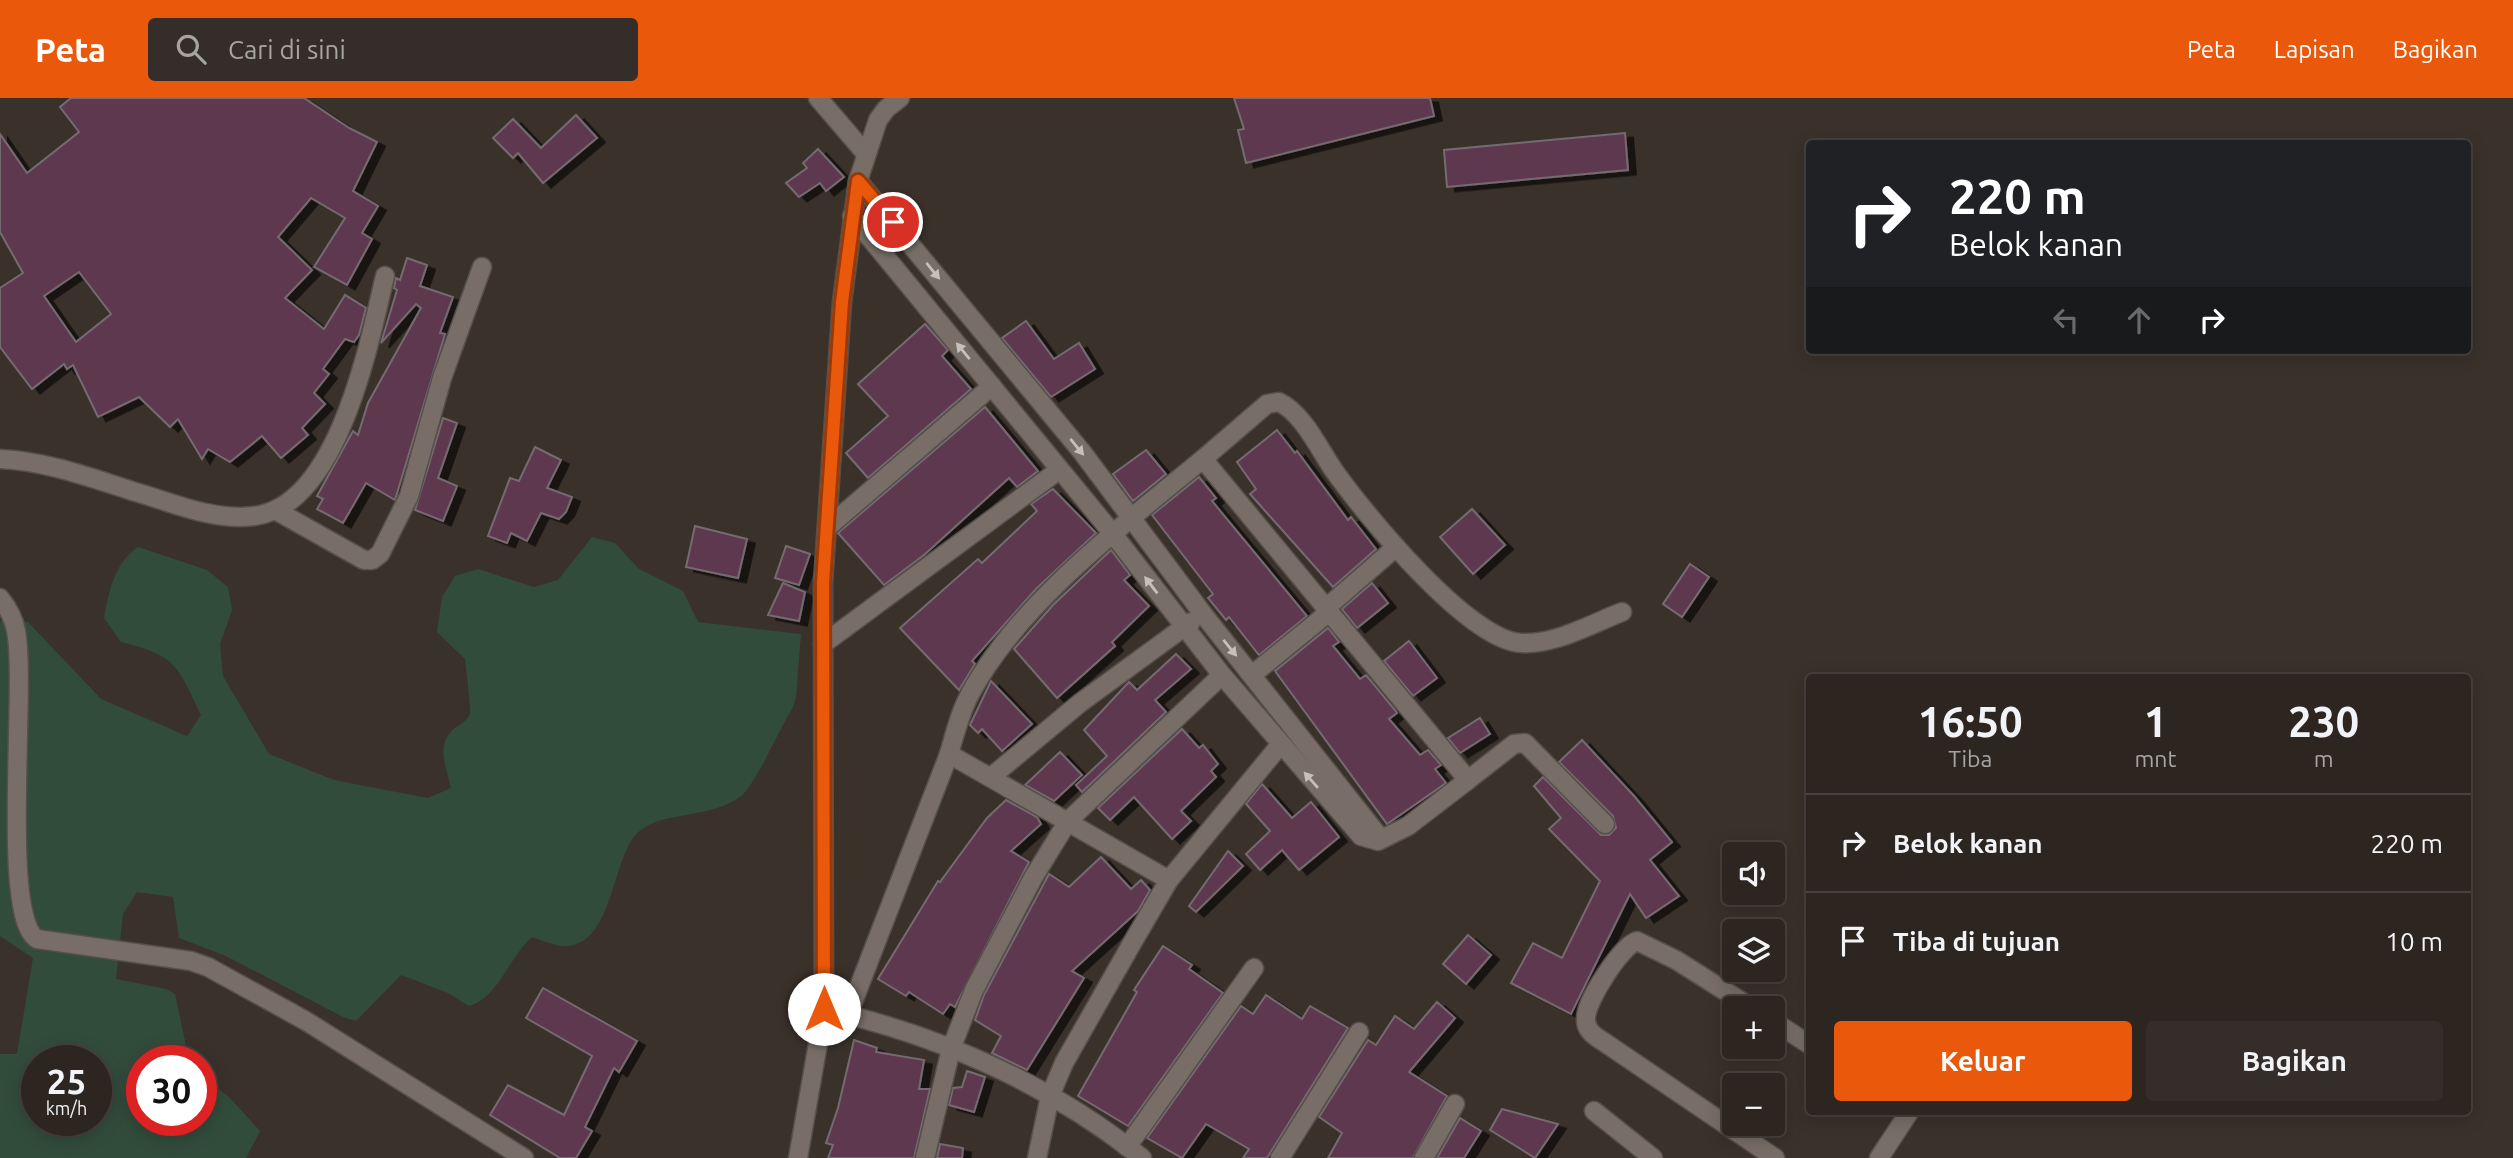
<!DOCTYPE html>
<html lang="id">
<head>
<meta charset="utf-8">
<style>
	body { margin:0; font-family:Ubuntu,sans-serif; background:#342d29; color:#f1f3f6; height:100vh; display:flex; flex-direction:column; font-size:26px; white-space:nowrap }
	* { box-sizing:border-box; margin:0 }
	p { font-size:23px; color:#a6a5a5 }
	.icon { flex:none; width:38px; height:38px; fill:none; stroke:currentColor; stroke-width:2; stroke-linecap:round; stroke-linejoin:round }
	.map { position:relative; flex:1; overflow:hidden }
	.drawer { position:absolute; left:1806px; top:576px; width:665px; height:441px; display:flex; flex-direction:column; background:#2c2520; border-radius:7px; box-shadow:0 4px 18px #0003,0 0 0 2px #48423e }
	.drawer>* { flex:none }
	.banner { position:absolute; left:1806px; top:42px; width:665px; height:214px; border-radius:7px; box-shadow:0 4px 18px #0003,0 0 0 2px #48423e; background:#202124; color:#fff; overflow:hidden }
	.buttons { position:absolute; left:1722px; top:744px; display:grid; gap:14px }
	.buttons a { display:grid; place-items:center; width:63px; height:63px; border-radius:7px; background:#2c2520; box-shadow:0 4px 18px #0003,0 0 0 2px #48423e; font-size:35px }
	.speed { position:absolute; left:21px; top:947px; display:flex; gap:14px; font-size:35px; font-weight:700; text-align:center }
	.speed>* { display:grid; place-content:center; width:91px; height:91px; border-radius:50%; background:#2c2520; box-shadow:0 4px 18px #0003,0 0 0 2px #48423e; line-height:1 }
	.speed small { font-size:18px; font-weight:400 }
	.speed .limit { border:10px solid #d22; background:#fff; color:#111 }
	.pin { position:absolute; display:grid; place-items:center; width:60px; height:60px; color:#fff; margin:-30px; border:4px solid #fff; border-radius:50%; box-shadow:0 2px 7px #0007 }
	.me { position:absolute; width:77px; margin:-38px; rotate:0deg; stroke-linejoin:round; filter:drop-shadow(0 0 5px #0008) }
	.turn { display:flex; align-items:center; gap:24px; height:147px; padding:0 28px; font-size:32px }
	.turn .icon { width:91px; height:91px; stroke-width:2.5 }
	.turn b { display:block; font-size:49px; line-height:60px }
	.lanes { display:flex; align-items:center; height:66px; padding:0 28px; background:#0003; justify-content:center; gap:35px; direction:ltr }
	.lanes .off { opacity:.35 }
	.eta { display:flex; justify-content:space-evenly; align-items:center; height:119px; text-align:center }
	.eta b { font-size:42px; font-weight:600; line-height:49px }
	.action { display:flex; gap:14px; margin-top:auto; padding:14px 28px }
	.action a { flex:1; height:80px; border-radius:7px; background:#ea580c; color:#fff; font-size:28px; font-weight:600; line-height:80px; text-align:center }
	.action a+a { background:#342d29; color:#f1f3f6 }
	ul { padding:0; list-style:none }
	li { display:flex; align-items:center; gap:21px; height:98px; padding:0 28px; border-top:2px solid #48423e }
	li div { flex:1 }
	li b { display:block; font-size:26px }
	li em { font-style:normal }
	header { display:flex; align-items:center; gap:42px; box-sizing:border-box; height:98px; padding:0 35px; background:#ea580c; color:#fff }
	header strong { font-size:33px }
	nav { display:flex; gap:38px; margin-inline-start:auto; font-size:24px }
	.search { width:490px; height:63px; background:#342d29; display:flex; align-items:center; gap:18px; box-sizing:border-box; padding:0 24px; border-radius:7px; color:#a6a5a5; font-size:26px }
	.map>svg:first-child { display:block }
</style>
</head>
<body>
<header>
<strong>Peta</strong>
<div class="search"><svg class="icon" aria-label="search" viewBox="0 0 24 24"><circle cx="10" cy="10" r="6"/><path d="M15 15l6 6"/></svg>Cari di sini</div>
<nav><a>Peta</a><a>Lapisan</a><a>Bagikan</a></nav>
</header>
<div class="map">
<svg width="2513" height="1060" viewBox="0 0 2513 1060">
	<defs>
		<filter id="shadow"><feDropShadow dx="8" dy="4.5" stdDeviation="0" flood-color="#0009"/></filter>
	</defs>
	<rect width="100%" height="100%" fill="#3a312b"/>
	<!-- green -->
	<path fill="#324c3b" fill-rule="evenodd" d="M 592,439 L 615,445 L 639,471 L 683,493 L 698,524 L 801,536 L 796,599 L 792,611 C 779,631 756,686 741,698 C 709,723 655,711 634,739 C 611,769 611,850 563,848 C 553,847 541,842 532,839 C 509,859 498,900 469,908 L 448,895 L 401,877 L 356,923 L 343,919 L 226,858 L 179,840 L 173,799 L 137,794 L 123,816 L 116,881 L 166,891 L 175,896 L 189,962 L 142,962 L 142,1022 L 201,1022 L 201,978 L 229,999 L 260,1033 L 246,1060 L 0,1060 L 0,956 L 17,956 L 33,860 L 0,838 L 0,523 L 28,524 L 101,601 L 187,638 L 201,617 C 178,569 177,557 121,544 L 104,520 C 109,494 114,465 138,449 L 207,472 L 228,489 L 232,512 L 220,546 L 223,578 L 269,656 L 334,682 L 428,700 L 451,690 C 446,668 435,646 455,630 C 461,626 468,622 470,615 C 471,612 466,570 465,561 L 437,534 L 442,499 L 455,478 L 478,471 L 534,489 L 558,482 ZM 37,962 L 96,962 L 96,1022 L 37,1022 Z"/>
	<!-- building -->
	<g fill="#5d394f" stroke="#756b70" stroke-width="2" fill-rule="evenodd" filter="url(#shadow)">
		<path d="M 71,0 L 304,0 L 349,30 L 377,44 L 353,93 L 378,108 L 362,135 L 372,141 L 347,187 L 314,169 L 345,120 L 311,100 L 278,139 L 312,172 L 285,200 L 324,231 L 345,197 L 366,210 L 359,237 L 354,244 L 345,241 L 323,271 L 329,276 L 314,295 L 325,306 L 302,330 L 308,337 L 281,360 L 262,338 L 230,364 L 208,351 L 202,361 L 178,321 L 170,329 L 139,299 L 98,319 L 73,267 L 67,271 L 64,266 L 32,291 L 0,249 L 0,190 L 23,175 L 0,134 L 0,36 L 27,75 L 79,34 L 60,9 ZM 79,174 L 111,216 L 76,244 L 44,198 Z"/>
		<path d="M 1234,0 L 1430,0 L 1434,18 L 1246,65 L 1238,32 L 1244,31 Z"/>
		<path d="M 576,17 L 597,40 L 543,85 L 518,55 L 513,60 L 493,40 L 513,21 L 541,50 Z"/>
		<path d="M 1625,35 L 1628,72 L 1447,89 L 1444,52 Z"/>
		<path d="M 818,51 L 844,79 L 826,93 L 820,85 L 799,99 L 786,85 L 807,70 L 803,65 Z"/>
		<path d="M 407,160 L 427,167 L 420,188 L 453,199 L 440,235 L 445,236 L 395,402 L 366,385 L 343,425 L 317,411 L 323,401 L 317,398 L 353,333 L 358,337 L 368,305 L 421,210 L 416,206 L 381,245 L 397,192 L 394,190 L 396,180 L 400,182 Z"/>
		<path d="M 1026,223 L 1054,261 L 1079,245 L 1095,271 L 1051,299 L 1002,240 Z"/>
		<path d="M 925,226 L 948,252 L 942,258 L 971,291 L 868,380 L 846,355 L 888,318 L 858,286 Z"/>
		<path d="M 985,309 L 1038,373 L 1017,389 L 1009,380 L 924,457 L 884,487 L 838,435 Z"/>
		<path d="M 443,320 L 457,325 L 438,380 L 457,388 L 443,423 L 415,412 Z"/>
		<path d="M 1277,332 L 1295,355 L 1297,353 L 1348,422 L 1351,419 L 1376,451 L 1333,489 L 1250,396 L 1256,391 L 1237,364 Z"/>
		<path d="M 535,349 L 561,362 L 547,390 L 572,399 L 566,414 L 559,421 L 541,415 L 527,443 L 511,435 L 507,445 L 488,438 L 510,380 L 519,383 Z"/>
		<path d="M 1146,352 L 1166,376 L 1133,403 L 1113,376 Z"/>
		<path d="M 1199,379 L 1216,400 L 1212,403 L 1307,518 L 1259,557 L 1229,519 L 1226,522 L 1208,500 L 1213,496 L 1152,417 Z"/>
		<path d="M 1053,391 L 1096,435 L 1036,491 L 972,563 L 975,566 L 959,592 L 900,530 L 978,461 L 982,465 L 1037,413 L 1031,406 Z"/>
		<path d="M 1472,411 L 1505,447 L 1473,476 L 1440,439 Z"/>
		<path d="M 695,428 L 747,441 L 738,480 L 686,469 Z"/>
		<path d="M 786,448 L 810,456 L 799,487 L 775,480 Z"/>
		<path d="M 1111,452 L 1130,477 L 1124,482 L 1149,508 L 1112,544 L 1115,548 L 1057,600 L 1014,551 L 1053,507 Z"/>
		<path d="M 1690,466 L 1709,479 L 1682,519 L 1663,506 Z"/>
		<path d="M 783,485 L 805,494 L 799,523 L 768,517 Z"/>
		<path d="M 1372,485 L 1388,505 L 1357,530 L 1342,511 Z"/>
		<path d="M 1328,530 L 1339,544 L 1333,548 L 1360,581 L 1366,577 L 1395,612 L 1397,615 L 1389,621 L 1420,657 L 1428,652 L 1441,667 L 1435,671 L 1446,685 L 1387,726 L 1275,573 Z"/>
		<path d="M 1409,543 L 1437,580 L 1413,598 L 1384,563 Z"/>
		<path d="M 1176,556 L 1191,571 L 1155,602 L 1166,614 L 1082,694 L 1076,687 L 1107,658 L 1084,632 L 1129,584 L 1137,592 Z"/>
		<path d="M 991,583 L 1032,626 L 1002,653 L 982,631 L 978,635 L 970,627 Z"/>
		<path d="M 1480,620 L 1490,636 L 1460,655 L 1448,640 Z"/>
		<path d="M 1182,631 L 1199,650 L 1203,647 L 1218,666 L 1211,673 L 1216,679 L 1181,713 L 1191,723 L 1172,741 L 1134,699 L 1110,722 L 1098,710 Z"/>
		<path d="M 1582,642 L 1635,699 L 1672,744 L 1650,762 L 1679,798 L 1646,820 L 1630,796 L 1571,916 L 1511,885 L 1533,845 L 1562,860 L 1600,783 L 1549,731 L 1561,720 L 1534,688 L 1543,679 L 1601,737 L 1609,737 L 1616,730 L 1613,718 L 1559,664 Z"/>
		<path d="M 1060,654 L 1082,677 L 1054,703 L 1025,687 Z"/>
		<path d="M 1262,686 L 1292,720 L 1311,704 L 1339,739 L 1299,772 L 1282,752 L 1260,772 L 1246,756 L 1270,733 L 1246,706 Z"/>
		<path d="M 1006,702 L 1037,719 L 1041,726 L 1011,753 L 1029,764 L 955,909 L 950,906 L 943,916 L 909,894 L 906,898 L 878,881 L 938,783 L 940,784 L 987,720 Z"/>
		<path d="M 1228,753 L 1243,768 L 1196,814 L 1189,808 Z"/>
		<path d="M 1101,759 L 1131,791 L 1141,782 L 1150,792 L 1138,813 L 1072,873 L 1084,880 L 1027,972 L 992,955 L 1001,938 L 975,922 L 984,897 L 1049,776 L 1069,789 Z"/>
		<path d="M 1468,837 L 1491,857 L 1466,886 L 1443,866 Z"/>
		<path d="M 1163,848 L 1192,867 L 1189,871 L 1223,895 L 1128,1028 L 1078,998 L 1137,894 L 1134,892 Z"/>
		<path d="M 543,890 L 637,943 L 619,974 L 614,970 L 585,1029 L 592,1033 L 576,1060 L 560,1060 L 490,1017 L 508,987 L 564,1017 L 592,958 L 526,920 Z"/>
		<path d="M 1266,897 L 1302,921 L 1310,908 L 1348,930 L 1267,1060 L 1243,1060 L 1249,1051 L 1206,1026 L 1182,1060 L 1147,1040 L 1241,908 L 1253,916 Z"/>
		<path d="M 1437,904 L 1455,920 L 1409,974 L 1447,998 L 1413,1060 L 1328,1060 L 1342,1035 L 1319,1019 L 1368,942 L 1376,947 L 1395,918 L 1414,931 Z"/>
		<path d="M 854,942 L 877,950 L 876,954 L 924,962 L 919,991 L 930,991 L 914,1060 L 828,1060 L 833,1047 L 826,1045 L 838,1010 Z"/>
		<path d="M 967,973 L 985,979 L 974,1014 L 949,1007 L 953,990 L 962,989 Z"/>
		<path d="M 1502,1011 L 1558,1026 L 1535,1060 L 1490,1032 Z"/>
		<path d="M 1460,1020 L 1481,1033 L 1464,1060 L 1437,1060 Z"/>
		<path d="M 940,1046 L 963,1050 L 962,1060 L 937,1060 Z"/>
	</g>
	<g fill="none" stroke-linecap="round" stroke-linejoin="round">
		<defs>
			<g id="street">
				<path d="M 818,0 L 866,56"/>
				<path d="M 858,83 L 1082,354 L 1203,516 L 1381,741"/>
				<path d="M 0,361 C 47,363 94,381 139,395 C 176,406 215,423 254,418 C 338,408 369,246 385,178"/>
				<path d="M 1203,361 L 1267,306 L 1279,304 C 1304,316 1320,353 1335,374 C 1365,416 1469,543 1521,545 C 1555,547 1591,526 1622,514"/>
				<path d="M 275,412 L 364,462 L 372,462 L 380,456 L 409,398 L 442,280 L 482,169"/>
				<path d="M 828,429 L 992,288"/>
				<path d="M 0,500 C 8,510 14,521 16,533 C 27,588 0,819 37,841 L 191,863 L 208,869 L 306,923 L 524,1060"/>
				<path d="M 1325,511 L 1396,449"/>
				<path d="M 823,546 L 1059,372"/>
				<path d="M 1252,577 L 1328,515"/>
				<path d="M 949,656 L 1169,782"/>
				<path d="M 991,679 L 1080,605 L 1191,524"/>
				<path d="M 1468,682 L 1514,646 L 1525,645 L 1605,726"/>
				<path d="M 1752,910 L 1676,862 L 1637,843 C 1621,848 1586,903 1586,920 C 1585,931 1593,937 1601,942 L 1775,1060"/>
				<path d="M 824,911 L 848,917 L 949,656 C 955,635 960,615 970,596 C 1019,505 1124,426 1203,361 L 1468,682 L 1408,728 L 1378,743 L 1361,738 L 1222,577 L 1113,436 L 852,118"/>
				<path d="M 848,917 C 952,943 1058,992 1142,1060"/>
				<path d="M 1773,923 L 1810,947"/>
				<path d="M 1594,1013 L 1653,1060"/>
				<path d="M 1127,1049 L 1254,870"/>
				<path d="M 798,1060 L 824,911 L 823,485 L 842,204 L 858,83 L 878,22 L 886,11 L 900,0"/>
				<path d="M 925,1060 L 951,951 L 974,892 L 1033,780 L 1068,723 L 1222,577"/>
				<path d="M 1037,1060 L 1050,998 L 1064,965 L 1131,847 L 1169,782 L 1280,647"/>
				<path d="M 1280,1060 L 1359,934"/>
				<path d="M 1424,1060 L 1455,1006"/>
				<path d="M 1879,1060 L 1910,1013"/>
			</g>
		</defs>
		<!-- street casing -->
		<use href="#street" stroke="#564f4b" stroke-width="21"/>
		<!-- street -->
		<use href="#street" stroke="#786e67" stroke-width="18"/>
	</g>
	<!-- one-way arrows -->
	<defs><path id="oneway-solid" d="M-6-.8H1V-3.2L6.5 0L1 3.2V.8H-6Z" transform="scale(1.75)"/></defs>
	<g fill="#c6bfbb">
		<use href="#oneway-solid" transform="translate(933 173) rotate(51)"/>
		<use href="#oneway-solid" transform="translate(963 253) rotate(-129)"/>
		<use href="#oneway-solid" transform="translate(1077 349) rotate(51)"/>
		<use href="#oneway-solid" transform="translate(1151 487) rotate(-127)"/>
		<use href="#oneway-solid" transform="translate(1230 550) rotate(51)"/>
		<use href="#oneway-solid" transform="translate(1311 682) rotate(-131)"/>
	</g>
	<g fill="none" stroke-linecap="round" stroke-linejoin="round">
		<defs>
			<path id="route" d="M 824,911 L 823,485 L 842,204 L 858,83 L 893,124"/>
		</defs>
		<!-- route casing -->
		<use href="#route" stroke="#983908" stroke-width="18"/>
		<!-- route -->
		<use href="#route" stroke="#ea580c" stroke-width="12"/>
	</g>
</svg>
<div class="buttons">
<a><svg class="icon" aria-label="sound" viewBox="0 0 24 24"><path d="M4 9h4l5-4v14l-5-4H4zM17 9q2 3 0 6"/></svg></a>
<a><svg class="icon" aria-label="layers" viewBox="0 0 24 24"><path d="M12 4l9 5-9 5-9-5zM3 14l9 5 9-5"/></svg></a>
<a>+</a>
<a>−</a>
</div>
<div class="speed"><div>25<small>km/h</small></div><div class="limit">30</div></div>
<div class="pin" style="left:893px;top:124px;background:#d93025"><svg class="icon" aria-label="arrive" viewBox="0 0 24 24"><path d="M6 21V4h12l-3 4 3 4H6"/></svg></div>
<svg class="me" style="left:824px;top:911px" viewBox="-20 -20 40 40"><circle r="19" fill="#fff"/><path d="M0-13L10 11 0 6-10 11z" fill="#ea580c"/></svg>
<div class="banner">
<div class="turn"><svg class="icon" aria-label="right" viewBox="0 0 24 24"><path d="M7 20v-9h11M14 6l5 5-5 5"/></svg><div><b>220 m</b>Belok kanan</div></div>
<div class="lanes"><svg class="icon off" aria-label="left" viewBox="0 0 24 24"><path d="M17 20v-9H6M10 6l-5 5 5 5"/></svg><svg class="icon off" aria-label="ahead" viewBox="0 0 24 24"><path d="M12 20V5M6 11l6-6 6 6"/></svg><svg class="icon" aria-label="right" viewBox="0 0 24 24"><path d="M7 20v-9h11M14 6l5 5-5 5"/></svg></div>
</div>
<section class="drawer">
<div class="eta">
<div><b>16:50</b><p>Tiba</p></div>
<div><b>1</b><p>mnt</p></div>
<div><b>230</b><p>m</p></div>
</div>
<ul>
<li><svg class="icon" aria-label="right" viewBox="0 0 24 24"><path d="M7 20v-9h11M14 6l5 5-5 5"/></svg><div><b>Belok kanan</b></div><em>220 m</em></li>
<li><svg class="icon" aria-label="arrive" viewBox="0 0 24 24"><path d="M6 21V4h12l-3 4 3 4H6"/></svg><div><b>Tiba di tujuan</b></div><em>10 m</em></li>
</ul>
<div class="action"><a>Keluar</a><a>Bagikan</a></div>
</section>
</div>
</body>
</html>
